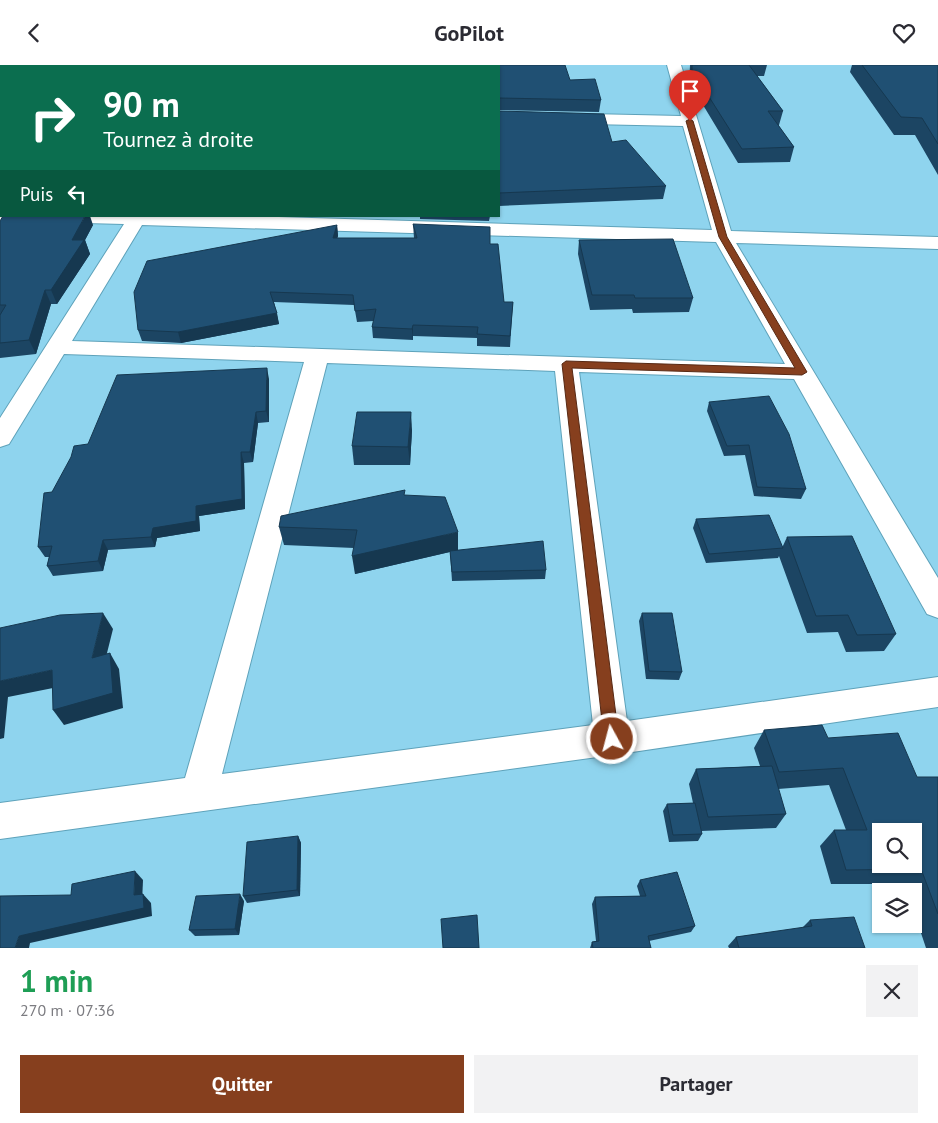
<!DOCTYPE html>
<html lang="fr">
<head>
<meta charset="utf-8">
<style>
	body { margin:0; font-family:"PT Sans",sans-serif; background:#f2f2f3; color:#2b2b33; height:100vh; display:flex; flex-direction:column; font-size:19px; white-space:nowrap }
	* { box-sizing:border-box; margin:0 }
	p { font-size:16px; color:#7c7c81 }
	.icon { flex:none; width:28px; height:28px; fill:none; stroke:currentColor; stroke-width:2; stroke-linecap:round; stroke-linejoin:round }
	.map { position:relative; height:883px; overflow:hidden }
	.sheet { display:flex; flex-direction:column; background:#fff; flex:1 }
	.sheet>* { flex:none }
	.top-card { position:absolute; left:0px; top:0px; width:500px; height:152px; box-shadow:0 1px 4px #0004; background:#0b6e4f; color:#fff; overflow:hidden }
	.buttons { position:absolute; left:872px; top:758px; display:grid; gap:10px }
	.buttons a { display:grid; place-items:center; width:50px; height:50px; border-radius:0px; background:#fff; box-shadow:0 1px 4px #0004; font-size:25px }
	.pin { position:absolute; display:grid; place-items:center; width:42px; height:42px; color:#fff; margin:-51px -21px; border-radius:50% 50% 50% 0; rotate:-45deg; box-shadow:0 0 5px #0007 }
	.pin .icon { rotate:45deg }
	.me { position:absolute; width:55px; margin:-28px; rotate:353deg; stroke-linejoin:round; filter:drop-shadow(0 0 4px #0008) }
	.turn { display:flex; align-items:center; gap:18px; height:105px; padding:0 20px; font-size:22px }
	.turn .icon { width:65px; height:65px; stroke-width:2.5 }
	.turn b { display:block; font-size:35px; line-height:42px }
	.then { display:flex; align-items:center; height:48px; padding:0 20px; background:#0003; gap:10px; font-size:19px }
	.round { display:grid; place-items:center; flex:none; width:52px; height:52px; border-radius:0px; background:#f2f2f3 }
	.overview { display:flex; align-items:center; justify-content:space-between; height:85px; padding:0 20px }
	h1 { font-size:30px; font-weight:600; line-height:38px; color:#1e9e55 }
	.action { display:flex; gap:10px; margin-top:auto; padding:10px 20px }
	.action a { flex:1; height:58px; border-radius:0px; background:#863f1e; color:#fff; font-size:20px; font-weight:600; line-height:58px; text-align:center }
	.action a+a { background:#f2f2f3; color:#2b2b33 }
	header { display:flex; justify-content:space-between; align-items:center; height:65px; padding:0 20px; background:#fff; font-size:22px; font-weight:600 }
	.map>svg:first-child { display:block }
</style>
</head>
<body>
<header><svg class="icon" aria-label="back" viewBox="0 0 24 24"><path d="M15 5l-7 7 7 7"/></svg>GoPilot<svg class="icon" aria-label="heart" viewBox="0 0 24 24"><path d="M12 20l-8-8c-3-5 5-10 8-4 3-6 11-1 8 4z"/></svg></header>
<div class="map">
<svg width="938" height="883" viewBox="0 0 938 883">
	<rect width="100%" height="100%" fill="#8fd4ee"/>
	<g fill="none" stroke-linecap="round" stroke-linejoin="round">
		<defs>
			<g id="street">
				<path d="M 667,0 L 681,0 L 731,166 L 938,172 L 938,184 L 736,178 L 938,513 L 938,553 L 927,549 L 794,314 L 579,307 L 627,656 L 938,612 L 938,642 L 612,690 L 0,774 L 0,738 L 185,713 L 304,297 L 64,289 L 9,379 L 0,382 L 0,353 L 124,159 L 47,157 L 40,155 L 38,151 L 243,151 L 712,165 L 683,61 L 499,57 L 499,47 L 681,51 ZM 142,160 L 716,177 L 785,299 L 72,276 ZM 327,298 L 555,306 L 593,660 L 222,709 Z"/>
				<path d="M 0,144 L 1,151 L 9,151 L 8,154 L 0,156 Z"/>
			</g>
		</defs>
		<!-- street casing -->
		<use href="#street" stroke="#5ea2ba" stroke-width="2"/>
		<!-- street -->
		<use href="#street" fill="#fff" fill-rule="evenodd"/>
	</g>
	<!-- wall -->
	<g fill="#1c4563">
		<path d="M 690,0 L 767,0 L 764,11 L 757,11 L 783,46 L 779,60 L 778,60 L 794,82 L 790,97 L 738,98 L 697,30 L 692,30 L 689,21 Z"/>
		<path d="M 852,0 L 938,0 L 938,110 L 915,70 L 894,70 L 850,7 Z"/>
		<path d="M 499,1 L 570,15 L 601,35 L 599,47 L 499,45 Z"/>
		<path d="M 499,46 L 612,77 L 666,121 L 663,134 L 499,141 Z"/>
		<path d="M 420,151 L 490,151 L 489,156 L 420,154 Z"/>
		<path d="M 0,156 L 93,160 L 85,175 L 90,189 L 57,239 L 51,239 L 36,289 L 0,293 Z"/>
		<path d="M 413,159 L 490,179 L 504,237 L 513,237 L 510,282 L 477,281 L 477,273 L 413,271 L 413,275 L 373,273 L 372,262 L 374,256 L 357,257 L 354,240 L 274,237 L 279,259 L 181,278 L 142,276 L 138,265 L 337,160 L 338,171 L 337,173 L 414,173 Z"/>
		<path d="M 579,175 L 693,233 L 689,247 L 633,248 L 632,244 L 590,245 L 578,189 Z"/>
		<path d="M 269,314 L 269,357 L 258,358 L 253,397 L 244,398 L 245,444 L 199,451 L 200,466 L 157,473 L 155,482 L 108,485 L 103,506 L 53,511 L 47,501 L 49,492 L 45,492 L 38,482 L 52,427 L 88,379 Z"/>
		<path d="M 709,337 L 806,424 L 801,434 L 754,431 L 745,390 L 724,391 L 707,346 Z"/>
		<path d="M 412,365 L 410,400 L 354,400 L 352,381 Z"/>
		<path d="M 405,430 L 458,485 L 546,505 L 545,514 L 452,516 L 450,487 L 355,509 L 354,483 L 284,480 L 279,462 Z"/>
		<path d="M 696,454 L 782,483 L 787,472 L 896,569 L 884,586 L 846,587 L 838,567 L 807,568 L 779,491 L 778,493 L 706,498 L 693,463 Z"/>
		<path d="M 642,548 L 682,607 L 679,615 L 646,614 L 639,556 Z"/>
		<path d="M 764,665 L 828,673 L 917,712 L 938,712 L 938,883 L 926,883 L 914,847 L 914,826 L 906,826 L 904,819 L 831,819 L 820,781 L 834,765 L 846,765 L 829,720 L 778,724 L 786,749 L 776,763 L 701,766 L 702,769 L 698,776 L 669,777 L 663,746 L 667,739 L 693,738 L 689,719 L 696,704 L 760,701 L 754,683 Z"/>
		<path d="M 298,771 L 301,778 L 300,831 L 247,838 L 243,831 Z"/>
		<path d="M 640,815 L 695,861 L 691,867 L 649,876 L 651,883 L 590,883 L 592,877 L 596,876 L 592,839 L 595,832 L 640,831 L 637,821 Z"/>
		<path d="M 244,836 L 239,870 L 195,871 L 189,865 Z"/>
		<path d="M 810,855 L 865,883 L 729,883 L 728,881 L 736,872 L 802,863 Z"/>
	</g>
	<!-- shaded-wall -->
	<g fill="#163850">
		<path d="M 53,0 L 66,0 L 65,1 L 52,1 Z"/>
		<path d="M 204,0 L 216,0 L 215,1 L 203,1 Z"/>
		<path d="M 1,53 L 1,68 L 0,70 L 0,55 Z"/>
		<path d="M 85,151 L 90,151 L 93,160 L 85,175 L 90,189 L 57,239 L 51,225 L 72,175 Z"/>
		<path d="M 337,160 L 338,171 L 334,184 L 333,173 Z"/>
		<path d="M 45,225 L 51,239 L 36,289 L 29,275 Z"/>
		<path d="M 277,248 L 279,259 L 181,278 L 178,267 Z"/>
		<path d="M 413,260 L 413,275 L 412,264 Z"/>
		<path d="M 267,303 L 269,314 L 269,357 L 266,346 Z"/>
		<path d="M 256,347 L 258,358 L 253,397 L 250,387 Z"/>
		<path d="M 411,347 L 412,365 L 410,400 L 408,382 Z"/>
		<path d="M 241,387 L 244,398 L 245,444 L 199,451 L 200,466 L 157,473 L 155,482 L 151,472 L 153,463 L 196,441 Z"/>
		<path d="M 458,467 L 458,485 L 355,509 L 352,491 Z"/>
		<path d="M 103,475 L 108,485 L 103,506 L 98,496 Z"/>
		<path d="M 103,548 L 113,564 L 102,608 L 92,593 Z"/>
		<path d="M 110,588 L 119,604 L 123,643 L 64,660 L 53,645 Z"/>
		<path d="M 52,605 L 63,621 L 8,632 L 4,673 L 0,674 L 0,616 Z"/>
		<path d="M 298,771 L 301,778 L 300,831 L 297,825 Z"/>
		<path d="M 135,806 L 143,815 L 142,838 L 134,830 Z"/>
		<path d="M 143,829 L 151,838 L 152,851 L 30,878 L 29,883 L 15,883 L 19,871 Z"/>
		<path d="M 240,829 L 244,836 L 239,870 L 235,864 Z"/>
	</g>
	<!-- building -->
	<g fill="#205073" stroke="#163850" fill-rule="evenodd">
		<path d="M 0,0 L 53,0 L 52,1 L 1,1 L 1,53 L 0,55 Z"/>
		<path d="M 79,0 L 204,0 L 203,1 L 78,1 Z"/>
		<path d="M 250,0 L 565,0 L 570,15 L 595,14 L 601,35 L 499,33 L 499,1 L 249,1 Z"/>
		<path d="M 692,0 L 749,0 L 783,46 L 768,46 L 794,82 L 742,84 L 699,16 L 695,16 L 692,7 Z"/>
		<path d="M 862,0 L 938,0 L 938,79 L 922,53 L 901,52 Z"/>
		<path d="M 499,46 L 604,49 L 612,77 L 626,75 L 666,121 L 499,128 Z"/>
		<path d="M 3,151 L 85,151 L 72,175 L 84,175 L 51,225 L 45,225 L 29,275 L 0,278 L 0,250 L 6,240 L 0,240 L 0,156 Z"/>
		<path d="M 413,159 L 490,162 L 490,179 L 498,179 L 504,237 L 513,237 L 510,271 L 477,269 L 478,262 L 413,260 L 412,264 L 372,262 L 376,244 L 355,246 L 353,230 L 270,227 L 277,248 L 178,267 L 138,265 L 134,227 L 147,196 L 337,160 L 333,173 L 417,173 Z"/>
		<path d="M 673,174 L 693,233 L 635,233 L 634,230 L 592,230 L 579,175 Z"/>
		<path d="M 267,303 L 266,346 L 256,347 L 250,387 L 241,387 L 242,434 L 196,441 L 196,456 L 153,463 L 151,472 L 103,475 L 98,496 L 47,501 L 52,481 L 38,482 L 44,428 L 52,427 L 71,392 L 74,381 L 88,379 L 117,310 Z"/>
		<path d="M 769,331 L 789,369 L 806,424 L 757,422 L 749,380 L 727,381 L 709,337 Z"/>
		<path d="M 357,347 L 411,347 L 408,382 L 352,381 Z"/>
		<path d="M 405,425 L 404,430 L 445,432 L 458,467 L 352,491 L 357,465 L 279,462 L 281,451 Z"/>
		<path d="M 769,450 L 783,483 L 709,489 L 696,454 Z"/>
		<path d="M 852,471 L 896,569 L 857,570 L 848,550 L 816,551 L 787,472 Z"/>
		<path d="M 543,476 L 546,505 L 452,507 L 450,486 Z"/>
		<path d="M 103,548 L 92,593 L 110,588 L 113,628 L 53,645 L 52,605 L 0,616 L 0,563 L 60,550 Z"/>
		<path d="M 642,548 L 672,548 L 682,607 L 649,606 Z"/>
		<path d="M 822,660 L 828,673 L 898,668 L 917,712 L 938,712 L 938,849 L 921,804 L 846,805 L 834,765 L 867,765 L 843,703 L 779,707 L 764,665 ZM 881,766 L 914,766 L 914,799 L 881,799 Z"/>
		<path d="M 772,701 L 786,749 L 708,752 L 696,704 Z"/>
		<path d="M 695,738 L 702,769 L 673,770 L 667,739 Z"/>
		<path d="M 298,771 L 297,825 L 243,831 L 247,777 Z"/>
		<path d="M 135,806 L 134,830 L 143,829 L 144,843 L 19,871 L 15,883 L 0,883 L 0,831 L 71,830 L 72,819 Z"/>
		<path d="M 677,807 L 695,861 L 648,871 L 651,883 L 593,883 L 592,877 L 599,876 L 595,832 L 646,831 L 640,815 Z"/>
		<path d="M 240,829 L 235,864 L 189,865 L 196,831 Z"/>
		<path d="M 477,850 L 479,883 L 443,883 L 441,854 Z"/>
		<path d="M 854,852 L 865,883 L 739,883 L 736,872 L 812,861 L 810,855 Z"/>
	</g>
	<!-- route -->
	<path fill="#863f1e" stroke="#572914" d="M 690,54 L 693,56 L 727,172 L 807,307 L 802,310 L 572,303 L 619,674 L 617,679 L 612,681 L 606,679 L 604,674 L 562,299 L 566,296 L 795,303 L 719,172 L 686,56 Z"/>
</svg>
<div class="buttons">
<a><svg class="icon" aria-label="search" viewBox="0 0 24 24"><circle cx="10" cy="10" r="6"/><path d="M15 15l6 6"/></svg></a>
<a><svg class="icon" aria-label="layers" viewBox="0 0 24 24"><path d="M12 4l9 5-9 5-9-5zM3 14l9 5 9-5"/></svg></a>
</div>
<div class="pin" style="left:690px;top:56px;background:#d93025"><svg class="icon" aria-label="arrive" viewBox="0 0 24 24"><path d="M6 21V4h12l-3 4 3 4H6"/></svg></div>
<svg class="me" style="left:612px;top:674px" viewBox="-20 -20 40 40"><circle r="17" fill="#863f1e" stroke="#fff" stroke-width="3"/><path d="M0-11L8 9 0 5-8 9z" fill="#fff"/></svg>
<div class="top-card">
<div class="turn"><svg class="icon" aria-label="right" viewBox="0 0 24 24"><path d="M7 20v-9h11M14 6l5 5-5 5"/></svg><div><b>90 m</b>Tournez à droite</div></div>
<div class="then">Puis<svg class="icon" aria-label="left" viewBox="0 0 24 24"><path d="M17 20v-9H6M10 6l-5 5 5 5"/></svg></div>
</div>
</div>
<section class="sheet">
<div class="overview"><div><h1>1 min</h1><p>270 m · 07:36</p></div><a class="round"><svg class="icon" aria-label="close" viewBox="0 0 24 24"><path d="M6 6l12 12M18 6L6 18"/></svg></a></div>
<div class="action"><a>Quitter</a><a>Partager</a></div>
</section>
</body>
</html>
